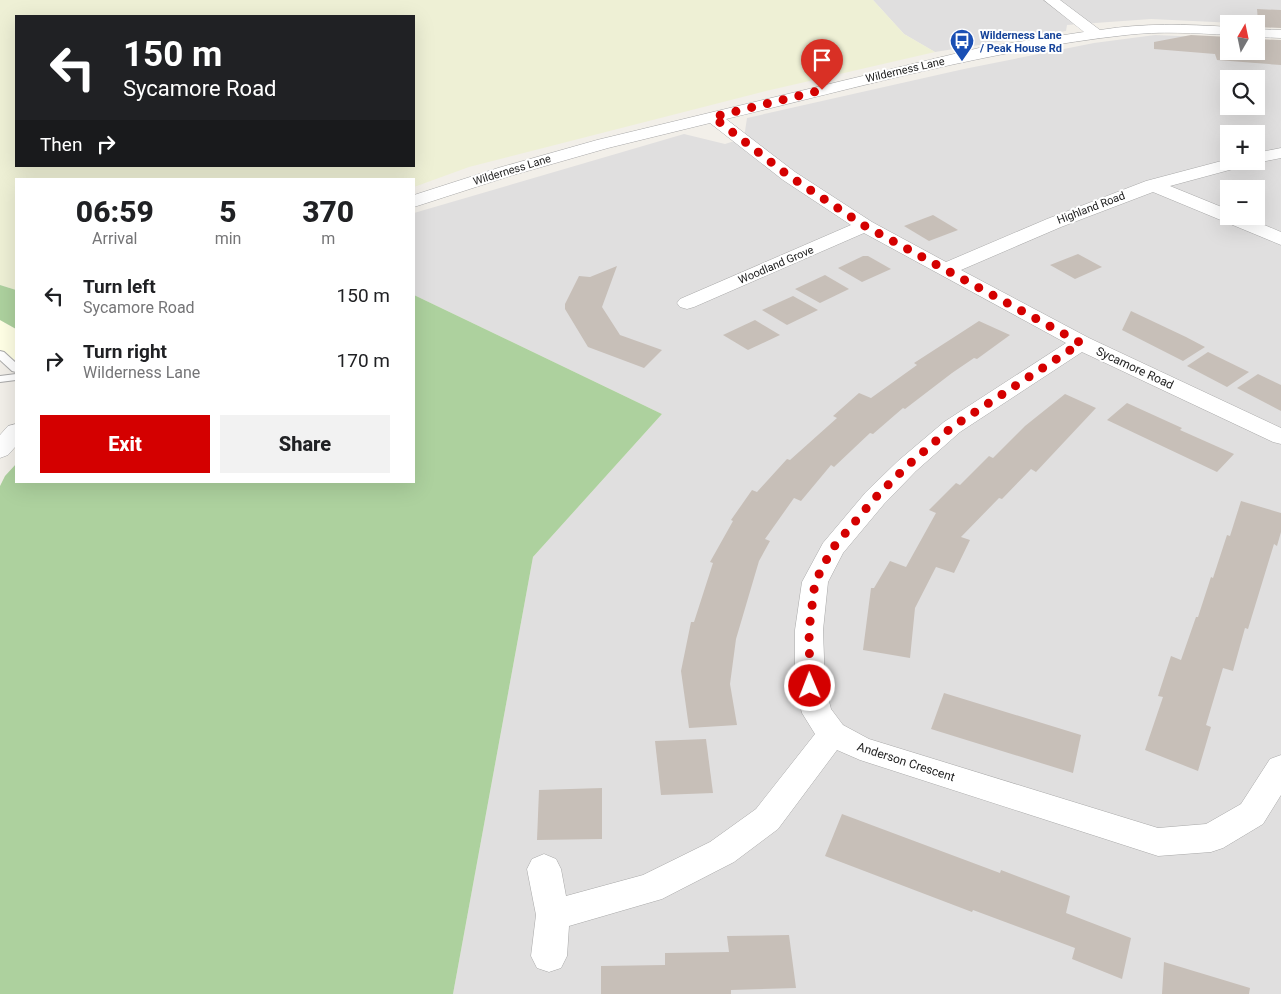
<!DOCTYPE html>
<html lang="en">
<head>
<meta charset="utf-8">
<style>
	body { margin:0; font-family:Roboto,sans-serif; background:#f2f2f2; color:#202124; height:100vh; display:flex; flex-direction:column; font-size:19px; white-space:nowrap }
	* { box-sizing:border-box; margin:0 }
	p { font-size:16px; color:#757577 }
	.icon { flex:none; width:28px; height:28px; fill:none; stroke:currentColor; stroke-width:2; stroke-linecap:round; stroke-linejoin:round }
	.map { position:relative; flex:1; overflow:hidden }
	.drawer { position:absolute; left:15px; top:178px; width:400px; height:305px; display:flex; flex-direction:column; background:#fff; border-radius:0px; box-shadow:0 5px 20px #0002 }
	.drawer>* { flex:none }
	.hud { position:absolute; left:15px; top:15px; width:400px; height:152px; border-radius:0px; box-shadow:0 5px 20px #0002; background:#202124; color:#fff; overflow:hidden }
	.needle { width:32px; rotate:9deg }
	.tools { position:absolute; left:1220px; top:15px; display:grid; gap:10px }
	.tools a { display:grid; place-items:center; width:45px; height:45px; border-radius:0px; background:#fff; box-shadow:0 5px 20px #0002; font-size:25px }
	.pin { position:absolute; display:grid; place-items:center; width:42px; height:42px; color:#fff; margin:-51px -21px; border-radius:50% 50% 50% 0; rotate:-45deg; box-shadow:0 0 5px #0007 }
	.pin .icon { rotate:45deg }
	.me { position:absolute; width:55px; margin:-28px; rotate:359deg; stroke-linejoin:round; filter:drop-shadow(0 0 4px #0008) }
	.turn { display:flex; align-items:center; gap:18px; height:105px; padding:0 25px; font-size:22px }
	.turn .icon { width:65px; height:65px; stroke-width:2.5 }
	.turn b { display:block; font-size:35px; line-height:42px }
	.then { display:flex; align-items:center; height:48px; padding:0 25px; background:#0003; gap:10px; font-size:19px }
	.eta { display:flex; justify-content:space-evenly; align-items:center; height:85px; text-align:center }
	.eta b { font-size:30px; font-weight:800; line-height:35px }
	.action { display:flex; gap:10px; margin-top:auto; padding:10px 25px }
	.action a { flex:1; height:58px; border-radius:0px; background:#d40000; color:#fff; font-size:20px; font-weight:800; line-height:58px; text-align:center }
	.action a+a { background:#f2f2f2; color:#202124 }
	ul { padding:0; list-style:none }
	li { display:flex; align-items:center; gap:15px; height:65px; padding:0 25px }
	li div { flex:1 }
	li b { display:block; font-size:19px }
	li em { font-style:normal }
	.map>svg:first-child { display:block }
</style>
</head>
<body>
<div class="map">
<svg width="1281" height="994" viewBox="0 0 1281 994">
	<rect width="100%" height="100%" fill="#f2efe9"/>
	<!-- residential -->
	<g fill="#e0dfdf" fill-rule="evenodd">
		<path d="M 873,0 L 1281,0 L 1281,27 L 1256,24 L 1151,19 L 1067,25 L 1066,31 L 935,52 L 904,34 Z"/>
		<path d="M 1155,35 L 1229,38 L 1229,51 L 1256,51 L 1281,42 L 1281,994 L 453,994 L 533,557 L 662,414 L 414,295 L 414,213 L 684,134 L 725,144 L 744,138 L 747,118 L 964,69 L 1094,43 ZM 1229,79 L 1256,79 L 1256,106 L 1229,106 ZM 1229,134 L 1256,134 L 1256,161 L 1229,161 ZM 1229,189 L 1256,189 L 1256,216 L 1229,216 Z"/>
	</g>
	<!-- education -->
	<path fill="#ffffe5" d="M 0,320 L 16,329 L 16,359 L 0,362 Z"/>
	<!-- farmland -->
	<path fill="#eef0d5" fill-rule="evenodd" d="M 0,0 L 873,0 L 904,34 L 935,52 L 766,91 L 469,167 L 414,187 L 414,179 L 16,179 L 16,290 L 0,285 ZM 16,16 L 414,16 L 414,166 L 16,166 Z"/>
	<!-- forest -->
	<g fill="#add19e">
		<path d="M 0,285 L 16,290 L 16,329 L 0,320 Z"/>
		<path d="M 414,295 L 662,414 L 533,557 L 453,994 L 0,994 L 0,486 L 5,476 L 16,464 L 16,481 L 414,481 Z"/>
	</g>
	<!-- building -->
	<g fill="#c7bfb8">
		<path d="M 1257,9 L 1281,10 L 1281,28 L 1256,27 L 1256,24 L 1248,24 L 1258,22 Z"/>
		<path d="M 1191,35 L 1229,37 L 1229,51 L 1256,51 L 1256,39 L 1281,40 L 1281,65 L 1217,60 L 1215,54 L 1154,49 L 1154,42 Z"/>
		<path d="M 933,215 L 958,230 L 929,241 L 904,226 Z"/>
		<path d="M 1078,254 L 1102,267 L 1075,279 L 1050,265 Z"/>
		<path d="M 863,256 L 868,256 L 891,269 L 862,282 L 838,268 Z"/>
		<path d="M 617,266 L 602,307 L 620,335 L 662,350 L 644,368 L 588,347 L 565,309 L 565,304 L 579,276 L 590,277 Z"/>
		<path d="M 825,275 L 849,289 L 820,303 L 795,289 Z"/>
		<path d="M 793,296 L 818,310 L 787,325 L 762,310 Z"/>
		<path d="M 1131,311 L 1186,337 L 1205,347 L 1183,361 L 1122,330 Z"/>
		<path d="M 755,320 L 780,335 L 748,350 L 723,335 Z"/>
		<path d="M 979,321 L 1010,335 L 977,359 L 974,358 L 952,373 L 905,409 L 903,408 L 873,434 L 870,433 L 834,467 L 831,465 L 801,501 L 794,498 L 765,539 L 770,541 L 759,561 L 736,639 L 730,684 L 737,725 L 689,728 L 681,671 L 691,622 L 694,622 L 713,563 L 710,562 L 733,521 L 731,520 L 752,490 L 757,492 L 787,459 L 790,460 L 837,418 L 833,416 L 859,393 L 871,398 L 917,365 L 914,363 Z"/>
		<path d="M 1208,352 L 1249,372 L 1227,387 L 1187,366 Z"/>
		<path d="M 1258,374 L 1281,385 L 1281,411 L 1237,388 Z"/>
		<path d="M 1065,394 L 1096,408 L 1036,472 L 1031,469 L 1002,499 L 999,498 L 961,537 L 970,540 L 954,573 L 936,567 L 915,608 L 910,658 L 863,650 L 871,588 L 874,588 L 890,561 L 906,567 L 936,513 L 929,510 L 956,483 L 960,485 L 989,456 L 993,458 L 1025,426 Z"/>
		<path d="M 1127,403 L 1182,428 L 1180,430 L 1234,454 L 1217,472 L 1107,420 Z"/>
		<path d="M 1241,501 L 1281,513 L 1281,532 L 1277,546 L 1274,544 L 1248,629 L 1245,628 L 1233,671 L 1223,668 L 1206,725 L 1211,727 L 1198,771 L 1145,750 L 1163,697 L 1158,696 L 1171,656 L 1181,660 L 1196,617 L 1198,617 L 1211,577 L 1213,578 L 1227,535 L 1230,536 Z"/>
		<path d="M 944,693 L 1081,735 L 1073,773 L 931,729 Z"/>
		<path d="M 706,739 L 713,793 L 661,795 L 655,741 Z"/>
		<path d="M 602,788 L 602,839 L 537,840 L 539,790 Z"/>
		<path d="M 842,814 L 1000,873 L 1001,870 L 1070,896 L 1066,913 L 1131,938 L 1122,979 L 1072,959 L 1075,948 L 973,910 L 972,912 L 825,856 Z"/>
		<path d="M 789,935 L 796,988 L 731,990 L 731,994 L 601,994 L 601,966 L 665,965 L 665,953 L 729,952 L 727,936 Z"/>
		<path d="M 1164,962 L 1250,988 L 1249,994 L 1162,994 Z"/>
	</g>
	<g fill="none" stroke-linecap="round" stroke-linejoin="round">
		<defs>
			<g id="service">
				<path d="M 0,351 L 4,352 L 16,363 L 16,372 L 12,371 L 0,360 Z"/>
				<path d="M 16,374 L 16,380 L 0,382 L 0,376 Z"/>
			</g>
			<g id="minor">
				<path d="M 1044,0 L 1060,0 L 1100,30 C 1143,23 1186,24 1229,27 L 1229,35 C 1195,33 1160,31 1126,35 C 991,50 859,87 726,119 L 795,172 L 872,222 L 946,262 L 1047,219 L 1146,181 L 1229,159 L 1229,161 L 1256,161 L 1256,153 L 1281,148 L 1281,158 L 1256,163 L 1250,162 L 1248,165 L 1170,186 L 1229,210 L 1229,216 L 1243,216 L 1281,232 L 1281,245 L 1153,192 L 1061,227 L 961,270 L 1089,338 L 1281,428 L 1281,444 L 1273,442 L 1082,352 L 960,432 L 916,471 L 884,504 L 843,553 L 828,582 L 823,630 L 825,686 L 831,709 L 843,725 L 869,739 L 1158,828 L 1206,824 L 1241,804 L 1270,759 L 1281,755 L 1281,795 L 1263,824 L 1223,848 L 1211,852 L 1158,856 L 860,760 L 837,750 L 778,829 L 734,862 L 662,899 L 569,926 L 567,956 L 561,968 L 549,972 L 537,968 L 531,956 L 536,915 L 527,869 L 532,859 L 544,854 L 556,859 L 561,869 L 566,896 L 643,875 L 710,842 L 756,809 L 815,734 L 802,713 L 795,686 L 795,630 L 802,582 L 823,543 L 866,492 L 898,461 L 944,422 L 1066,343 L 864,233 L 694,307 L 687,309 L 680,307 L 677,303 L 680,299 L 851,225 L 783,180 L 710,123 L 608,148 L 510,176 L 414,207 L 414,195 L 498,168 L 597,140 L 713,112 L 979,48 L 1084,32 Z"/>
				<path d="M 1256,29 L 1281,30 L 1281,38 L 1256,37 Z"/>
				<path d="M 16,424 L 16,446 L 8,455 L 0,458 L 0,435 L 8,426 Z"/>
			</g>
		</defs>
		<!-- service casing -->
		<use href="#service" stroke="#a9a9a9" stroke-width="2"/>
		<!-- minor casing -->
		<use href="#minor" stroke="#a9a9a9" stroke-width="1"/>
		<!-- service -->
		<use href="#service" fill="#fff" fill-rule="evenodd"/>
		<!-- minor -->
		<use href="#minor" fill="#fff" fill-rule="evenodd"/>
	</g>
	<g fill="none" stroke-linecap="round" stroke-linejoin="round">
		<!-- route -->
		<path stroke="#d40000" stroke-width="9" stroke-dasharray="0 16.2" d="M 810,686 L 809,630 L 815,582 L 832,549 L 875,498 L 907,466 L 952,427 L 1081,343 L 865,226 L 789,176 L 713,117 L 822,90"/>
	</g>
	<!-- icons -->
	<defs>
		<symbol id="bus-pin" viewBox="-11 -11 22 30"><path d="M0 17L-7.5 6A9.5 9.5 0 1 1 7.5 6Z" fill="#1a4fb4" stroke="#fff"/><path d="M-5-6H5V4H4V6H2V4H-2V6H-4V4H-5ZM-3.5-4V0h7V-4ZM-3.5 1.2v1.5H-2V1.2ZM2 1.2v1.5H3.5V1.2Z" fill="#fff"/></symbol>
	</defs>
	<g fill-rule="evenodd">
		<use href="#bus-pin" x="948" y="27" width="28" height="38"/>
	</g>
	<g text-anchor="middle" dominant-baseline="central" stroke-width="4" stroke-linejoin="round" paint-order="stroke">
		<!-- far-transit labels -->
		<g font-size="11" font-weight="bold" fill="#164399" stroke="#fff" text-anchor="start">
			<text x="980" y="35">Wilderness Lane<tspan x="980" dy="13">/ Peak House Rd</tspan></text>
		</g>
		<!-- far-street labels -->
		<g font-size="11" fill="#222" stroke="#fff">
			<text transform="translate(905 70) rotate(-13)">Wilderness Lane</text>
			<text transform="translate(512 170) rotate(-17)">Wilderness Lane</text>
			<text transform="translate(1091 208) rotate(-21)">Highland Road</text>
			<text transform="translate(776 265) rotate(-23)">Woodland Grove</text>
		</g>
		<!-- street labels -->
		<g font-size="12" fill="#222" stroke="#fff">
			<text transform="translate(1135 368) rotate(25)">Sycamore Road</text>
			<text transform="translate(906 762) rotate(18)">Anderson Crescent</text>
		</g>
	</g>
</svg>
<div class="tools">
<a><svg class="needle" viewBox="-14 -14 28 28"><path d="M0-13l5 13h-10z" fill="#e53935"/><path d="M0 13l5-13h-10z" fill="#757577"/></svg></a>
<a><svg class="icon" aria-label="search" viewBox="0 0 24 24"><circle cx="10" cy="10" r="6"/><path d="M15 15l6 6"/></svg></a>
<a>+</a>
<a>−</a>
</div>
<div class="pin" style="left:822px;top:90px;background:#d93025"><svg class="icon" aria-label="arrive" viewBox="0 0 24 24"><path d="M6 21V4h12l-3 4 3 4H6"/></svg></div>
<svg class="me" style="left:810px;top:686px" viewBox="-20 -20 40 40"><circle r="17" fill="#d40000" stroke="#fff" stroke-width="3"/><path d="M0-11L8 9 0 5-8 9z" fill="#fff"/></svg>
<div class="hud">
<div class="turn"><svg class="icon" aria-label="left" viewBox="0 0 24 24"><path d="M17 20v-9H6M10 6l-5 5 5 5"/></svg><div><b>150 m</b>Sycamore Road</div></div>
<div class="then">Then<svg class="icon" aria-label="right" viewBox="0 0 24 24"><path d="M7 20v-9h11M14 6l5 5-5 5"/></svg></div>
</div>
<section class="drawer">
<div class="eta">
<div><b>06:59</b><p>Arrival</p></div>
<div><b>5</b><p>min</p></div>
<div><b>370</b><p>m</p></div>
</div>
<ul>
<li><svg class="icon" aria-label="left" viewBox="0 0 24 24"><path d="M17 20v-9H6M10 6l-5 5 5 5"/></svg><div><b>Turn left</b><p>Sycamore Road</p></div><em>150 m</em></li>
<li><svg class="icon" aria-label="right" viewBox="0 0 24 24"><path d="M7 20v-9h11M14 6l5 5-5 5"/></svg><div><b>Turn right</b><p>Wilderness Lane</p></div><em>170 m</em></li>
</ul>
<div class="action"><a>Exit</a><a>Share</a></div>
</section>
</div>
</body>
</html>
